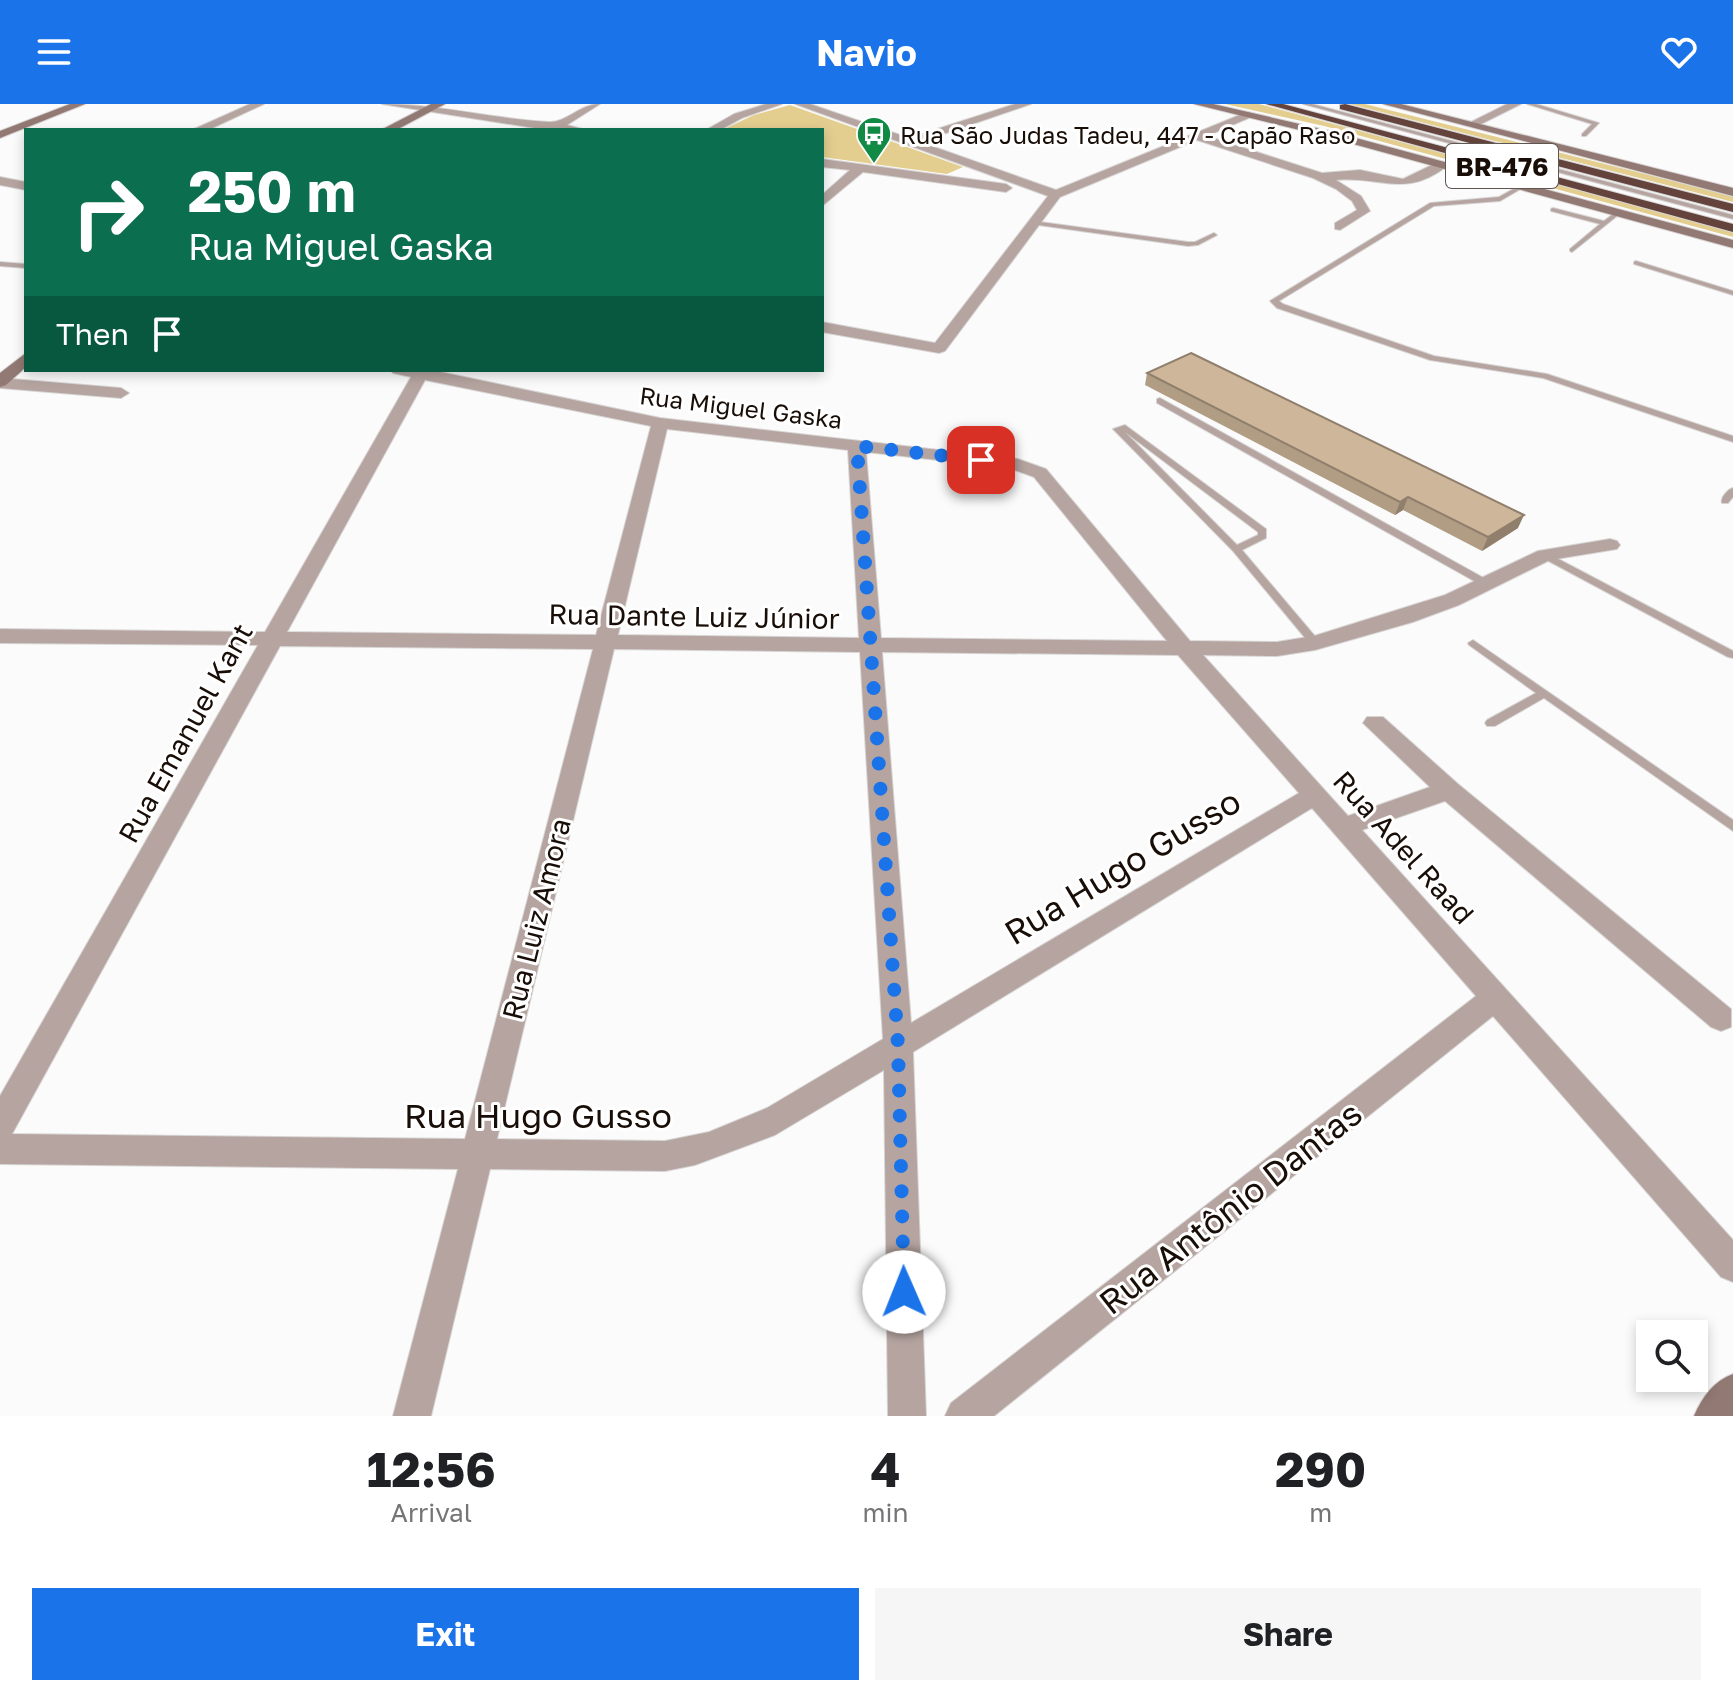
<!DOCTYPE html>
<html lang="en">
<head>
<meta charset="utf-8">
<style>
	body { margin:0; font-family:"Golos Text",sans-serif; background:#f6f6f6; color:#202124; height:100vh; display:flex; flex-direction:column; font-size:30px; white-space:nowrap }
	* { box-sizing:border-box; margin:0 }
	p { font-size:26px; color:#757577 }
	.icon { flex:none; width:44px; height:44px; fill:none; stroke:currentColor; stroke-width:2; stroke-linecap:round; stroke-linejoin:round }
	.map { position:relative; height:1312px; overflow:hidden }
	.side { display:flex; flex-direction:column; background:#fff; flex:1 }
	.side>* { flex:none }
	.top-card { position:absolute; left:24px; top:24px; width:800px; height:244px; border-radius:0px; box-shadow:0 4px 12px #0003; background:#0b6e4f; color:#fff; overflow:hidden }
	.buttons { position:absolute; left:1636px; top:1216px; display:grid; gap:16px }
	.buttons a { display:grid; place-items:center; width:72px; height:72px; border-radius:0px; background:#fff; box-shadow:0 4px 12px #0003; font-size:40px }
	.pin { position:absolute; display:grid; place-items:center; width:68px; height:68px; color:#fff; margin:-34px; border-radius:16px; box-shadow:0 4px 12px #0006 }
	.me { position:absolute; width:88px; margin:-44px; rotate:359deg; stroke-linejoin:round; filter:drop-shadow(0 0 6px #0008) }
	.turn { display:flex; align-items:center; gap:28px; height:168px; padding:0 32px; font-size:36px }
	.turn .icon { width:104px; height:104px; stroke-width:2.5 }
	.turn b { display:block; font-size:56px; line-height:68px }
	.then { display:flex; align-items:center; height:76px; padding:0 32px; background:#0003; gap:16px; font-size:30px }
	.eta { display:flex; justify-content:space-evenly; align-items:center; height:136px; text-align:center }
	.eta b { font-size:48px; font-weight:700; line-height:56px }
	.cta { display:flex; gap:16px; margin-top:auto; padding:16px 32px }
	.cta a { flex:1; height:92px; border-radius:0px; background:#1a73e8; color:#fff; font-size:32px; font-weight:700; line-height:92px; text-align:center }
	.cta a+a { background:#f6f6f6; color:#202124 }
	header { display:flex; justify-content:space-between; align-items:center; height:104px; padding:0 32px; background:#1a73e8; color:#fff; font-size:36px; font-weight:700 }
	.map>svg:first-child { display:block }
</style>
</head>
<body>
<header><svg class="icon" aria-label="menu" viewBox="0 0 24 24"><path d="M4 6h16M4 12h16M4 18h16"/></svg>Navio<svg class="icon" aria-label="heart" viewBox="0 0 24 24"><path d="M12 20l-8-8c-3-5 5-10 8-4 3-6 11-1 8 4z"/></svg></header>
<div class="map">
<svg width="1733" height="1312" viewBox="0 0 1733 1312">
	<rect width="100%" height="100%" fill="#fbfbfb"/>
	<!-- green -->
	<g fill="#e4ce8f">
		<path d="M 1225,0 L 1259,0 L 1733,127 L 1733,133 L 1324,22 Z"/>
		<path d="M 1350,0 L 1365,0 L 1733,92 L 1733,98 Z"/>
		<path d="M 790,1 L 963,63 L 947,70 L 822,53 L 822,26 L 722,26 L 754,11 Z"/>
	</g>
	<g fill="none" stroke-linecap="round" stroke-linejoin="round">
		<defs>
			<g id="lane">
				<path d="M 1303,0 L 1312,0 L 1733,111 L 1733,115 Z"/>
				<path d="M 1527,0 L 1536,0 L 1599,19 L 1586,32 L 1582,32 L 1582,30 L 1592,20 Z"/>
				<path d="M 1519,82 L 1524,83 L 1500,97 L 1434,102 L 1279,197 L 1283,200 L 1434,252 L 1547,270 L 1733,332 L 1733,338 L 1543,274 L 1430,256 L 1277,204 L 1270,197 L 1430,99 L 1499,93 Z"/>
				<path d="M 1553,104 L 1604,117 L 1617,107 L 1622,108 L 1572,148 L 1570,147 L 1570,145 L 1600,120 L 1551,107 L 1551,105 Z"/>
				<path d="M 1033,117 L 1188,138 L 1195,138 L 1214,129 L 1217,131 L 1198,141 L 1188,142 L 1031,120 L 1031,118 Z"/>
				<path d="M 1636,157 L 1733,187 L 1733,191 L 1634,160 L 1634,158 Z"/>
				<path d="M 0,158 L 26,160 L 26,164 L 0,162 Z"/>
				<path d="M 1160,294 L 1491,478 L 1492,480 L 1487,483 L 1483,482 L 1157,299 L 1157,295 Z"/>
				<path d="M 1125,321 L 1266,425 L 1266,434 L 1242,446 L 1319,537 L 1320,539 L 1319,541 L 1311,541 L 1233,447 L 1113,325 ZM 1125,328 L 1258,428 L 1258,431 L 1237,441 Z"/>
				<path d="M 1733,384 L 1733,393 L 1728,399 L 1722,399 C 1720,394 1728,385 1733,384 Z"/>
				<path d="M 1545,448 L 1733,547 L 1733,554 L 1728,553 L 1541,453 L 1541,449 Z"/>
				<path d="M 1473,536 L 1733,716 L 1733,727 L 1544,594 L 1495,622 L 1487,622 L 1485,619 L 1487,616 L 1536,589 L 1469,541 L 1468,539 Z"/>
			</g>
			<g id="street">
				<path d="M 250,0 L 264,0 L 208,26 L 192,26 Z"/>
				<path d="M 382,0 C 438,0 493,15 549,18 C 566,19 580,0 600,0 L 567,21 L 586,26 L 547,26 Z"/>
				<path d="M 766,0 L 782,0 L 742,14 L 720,26 L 706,26 L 734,10 Z"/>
				<path d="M 795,0 L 810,0 L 909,34 L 1015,0 L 1031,0 L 920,38 L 1056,86 L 1247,8 L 1251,9 L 1251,13 L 1207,32 L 1322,69 L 1360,66 L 1403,75 L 1438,58 L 1448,61 C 1407,95 1382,72 1336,76 L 1361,92 L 1370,107 L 1340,126 L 1335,125 L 1335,119 L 1357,106 L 1352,97 L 1336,85 L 1313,74 L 1197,36 L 1060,93 L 945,247 L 939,249 L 822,228 L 822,218 L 935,239 L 1048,92 Z"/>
				<path d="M 1507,0 L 1521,0 L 1475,23 L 1465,21 Z"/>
				<path d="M 822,55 L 1006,80 L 1012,84 L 1006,88 L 863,68 L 822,102 L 822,91 L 850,66 L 822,63 Z"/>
				<path d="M 0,73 L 26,78 L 26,86 L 0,81 Z"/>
				<path d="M 391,266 L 431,266 L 660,314 L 1018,355 L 1046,365 L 1190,537 L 1277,538 L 1314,532 L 1445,491 L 1538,447 L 1610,435 L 1617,437 L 1620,441 L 1617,445 L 1550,456 L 1459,501 L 1413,518 L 1315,546 L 1277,552 L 1203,551 L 1348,712 L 1430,683 L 1363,619 L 1367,613 L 1383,613 L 1458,680 L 1731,905 L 1731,923 L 1721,927 L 1711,923 L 1445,697 L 1362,726 L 1733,1136 L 1733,1178 L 1721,1173 L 1493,912 L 994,1312 L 945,1312 L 951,1299 L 1476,892 L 1312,704 L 913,948 L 926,1312 L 888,1312 L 884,966 L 775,1031 L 695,1061 L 665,1067 L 490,1065 L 431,1312 L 393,1312 L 458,1065 L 0,1060 L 0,992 L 258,541 L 0,539 L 0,525 L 265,528 L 411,273 L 393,269 ZM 425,276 L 651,322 L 596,531 L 287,528 ZM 667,325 L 848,346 L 859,534 L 618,531 ZM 866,348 L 1009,364 L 1034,373 L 1167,537 L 881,534 ZM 280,542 L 593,545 L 465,1035 L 12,1030 ZM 614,545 L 860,548 L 883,935 L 767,1004 L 709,1028 L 665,1037 L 497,1035 ZM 882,548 L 1178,551 L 1299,689 L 911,919 Z"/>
				<path d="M 0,274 L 121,284 L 129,289 L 121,294 L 0,284 Z"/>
			</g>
			<g id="secondary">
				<path d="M 70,0 L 85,0 L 0,34 L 0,27 Z"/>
				<path d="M 431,0 L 445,0 L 396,26 L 381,26 Z"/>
				<path d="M 1194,0 L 1213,0 L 1330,27 L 1733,136 L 1733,144 L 1324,32 Z"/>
				<path d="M 1383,0 L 1401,0 L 1733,84 L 1733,92 Z"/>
				<path d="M 26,249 L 26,263 L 6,281 L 0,283 L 0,269 Z"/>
				<path d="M 1733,1270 L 1733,1312 L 1694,1312 C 1702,1293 1714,1277 1733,1270 Z"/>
			</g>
			<g id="highway">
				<path d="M 1266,0 L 1283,0 L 1733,120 L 1733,128 Z"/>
				<path d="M 1345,0 L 1733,100 L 1733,108 L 1340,5 L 1340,1 Z"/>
			</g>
		</defs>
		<!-- lane casing -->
		<use href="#lane" stroke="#d7d5d4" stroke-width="2"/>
		<!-- street casing -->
		<use href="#street" stroke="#d7d5d4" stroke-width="2"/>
		<!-- secondary casing -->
		<use href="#secondary" stroke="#d7d5d4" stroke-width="2"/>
		<!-- highway casing -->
		<use href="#highway" stroke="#d7d5d4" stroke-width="2"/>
		<!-- lane -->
		<use href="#lane" fill="#b5a4a0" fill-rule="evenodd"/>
		<!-- street -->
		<use href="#street" fill="#b5a4a0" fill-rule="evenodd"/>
		<!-- secondary -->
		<use href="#secondary" fill="#937974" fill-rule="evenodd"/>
		<!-- highway -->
		<use href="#highway" fill="#63433c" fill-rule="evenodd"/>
	</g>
	<!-- wall -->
	<path fill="#b19d84" d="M 1147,269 L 1518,424 L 1482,447 L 1403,406 L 1395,411 L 1145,281 Z"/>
	<!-- shaded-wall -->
	<g fill="#907f6c">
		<path d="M 1408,393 L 1403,406 L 1395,411 L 1400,398 Z"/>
		<path d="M 1524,411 L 1518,424 L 1482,447 L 1488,433 Z"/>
	</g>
	<!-- building -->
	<path fill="#ceb69a" stroke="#907f6c" stroke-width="2" d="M 1191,249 L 1524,411 L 1488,433 L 1408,393 L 1400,398 L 1147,269 Z"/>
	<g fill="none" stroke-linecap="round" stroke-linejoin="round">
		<!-- route -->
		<path stroke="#1a73e8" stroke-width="14" stroke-dasharray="0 25.2" d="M 904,1188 L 898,941 L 857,342 L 981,356"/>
	</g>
	<!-- icons -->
	<defs>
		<symbol id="bus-pin" viewBox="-11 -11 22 30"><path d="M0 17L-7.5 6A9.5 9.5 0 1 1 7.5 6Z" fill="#108a45" stroke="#fff"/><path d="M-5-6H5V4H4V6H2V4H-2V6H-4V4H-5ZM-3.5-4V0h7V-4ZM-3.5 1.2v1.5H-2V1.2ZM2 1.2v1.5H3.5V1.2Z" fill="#fff"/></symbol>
	</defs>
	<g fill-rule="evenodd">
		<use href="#bus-pin" x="854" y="10" width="40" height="54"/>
	</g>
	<g text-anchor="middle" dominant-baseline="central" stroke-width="6" stroke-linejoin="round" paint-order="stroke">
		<!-- far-poi labels -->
		<g font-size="24" fill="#190e07" stroke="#fff" text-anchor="start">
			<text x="900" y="30">Rua São Judas Tadeu, 447 - Capão Raso</text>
		</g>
		<!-- far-street labels -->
		<g font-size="24" fill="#190e07" stroke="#fff">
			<text transform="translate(741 303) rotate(7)">Rua Miguel Gaska</text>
		</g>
		<!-- shield labels -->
		<rect fill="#fff" stroke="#5e5651" stroke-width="2" x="1446" y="40" width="112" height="44" rx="6"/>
		<g font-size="26" font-weight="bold" fill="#190e07">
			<text x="1502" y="62">BR-476</text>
		</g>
		<!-- street labels -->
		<g font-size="28" fill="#190e07" stroke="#fff">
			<text transform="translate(694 512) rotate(1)">Rua Dante Luiz Júnior</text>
			<text transform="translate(185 629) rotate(-61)">Rua Emanuel Kant</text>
			<text transform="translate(1404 743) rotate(48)">Rua Adel Raad</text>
			<text transform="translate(536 815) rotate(-76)">Rua Luiz Amora</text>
		</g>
		<!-- near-street labels -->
		<g font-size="34" fill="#190e07" stroke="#fff">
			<text transform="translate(1122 762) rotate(-31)">Rua Hugo Gusso</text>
			<text x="538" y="1011">Rua Hugo Gusso</text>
			<text transform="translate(1230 1103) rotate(-38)">Rua Antônio Dantas</text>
		</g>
	</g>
</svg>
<div class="buttons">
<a><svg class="icon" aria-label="search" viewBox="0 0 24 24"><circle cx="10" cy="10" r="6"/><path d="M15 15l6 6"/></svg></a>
</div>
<div class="pin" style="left:981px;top:356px;background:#d93025"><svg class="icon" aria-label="arrive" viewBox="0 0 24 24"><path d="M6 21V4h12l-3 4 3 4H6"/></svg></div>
<svg class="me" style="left:904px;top:1188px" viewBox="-20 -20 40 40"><circle r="19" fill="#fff"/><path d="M0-13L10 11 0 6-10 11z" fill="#1a73e8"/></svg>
<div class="top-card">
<div class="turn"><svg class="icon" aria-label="right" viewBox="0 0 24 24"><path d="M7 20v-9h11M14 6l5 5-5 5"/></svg><div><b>250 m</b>Rua Miguel Gaska</div></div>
<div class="then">Then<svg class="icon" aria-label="arrive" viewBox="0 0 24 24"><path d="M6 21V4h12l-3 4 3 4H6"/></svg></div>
</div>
</div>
<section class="side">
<div class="eta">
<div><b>12:56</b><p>Arrival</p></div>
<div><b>4</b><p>min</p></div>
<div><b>290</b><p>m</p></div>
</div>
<div class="cta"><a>Exit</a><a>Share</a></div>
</section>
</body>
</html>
